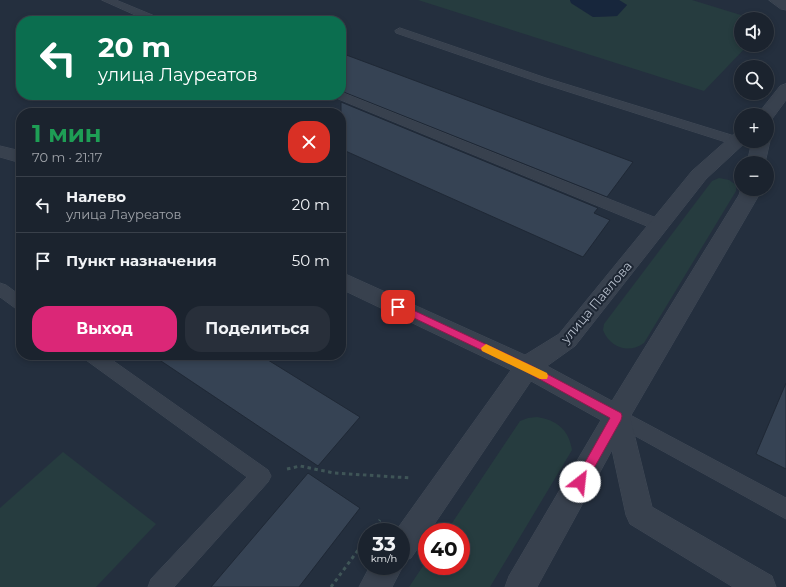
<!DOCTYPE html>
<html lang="ru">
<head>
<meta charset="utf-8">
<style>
	body { margin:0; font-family:Montserrat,sans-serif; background:#282f3a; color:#f1f3f6; height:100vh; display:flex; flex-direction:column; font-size:15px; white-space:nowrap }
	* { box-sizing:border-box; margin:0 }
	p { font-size:13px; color:#a0a4aa }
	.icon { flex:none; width:22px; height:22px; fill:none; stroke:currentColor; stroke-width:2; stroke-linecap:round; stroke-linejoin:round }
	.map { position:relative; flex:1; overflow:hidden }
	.details { position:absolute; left:16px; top:108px; width:330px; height:252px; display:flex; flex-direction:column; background:#1b232e; border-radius:16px; box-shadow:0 2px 6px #0003,0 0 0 1px #39404a }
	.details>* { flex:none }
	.banner { position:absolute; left:16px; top:16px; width:330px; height:84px; border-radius:16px; box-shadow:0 2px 6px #0003,0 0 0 1px #39404a; background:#0b6e4f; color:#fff; overflow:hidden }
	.tools { position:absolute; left:734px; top:12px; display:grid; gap:8px }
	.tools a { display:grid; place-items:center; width:40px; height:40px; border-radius:50%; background:#1b232e; box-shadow:0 2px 6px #0003,0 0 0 1px #39404a; font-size:20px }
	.speed { position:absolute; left:358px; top:523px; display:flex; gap:8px; font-size:20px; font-weight:700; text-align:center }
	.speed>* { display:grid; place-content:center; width:52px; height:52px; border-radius:50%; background:#1b232e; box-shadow:0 2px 6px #0003,0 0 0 1px #39404a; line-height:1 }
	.speed small { font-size:10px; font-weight:400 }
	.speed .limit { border:6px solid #d22; background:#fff; color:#111 }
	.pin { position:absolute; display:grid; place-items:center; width:34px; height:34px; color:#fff; margin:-17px; border-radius:8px; box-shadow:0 2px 6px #0006 }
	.me { position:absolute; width:44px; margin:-22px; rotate:29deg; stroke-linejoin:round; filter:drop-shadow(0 0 3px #0008) }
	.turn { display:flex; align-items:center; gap:14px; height:84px; padding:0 16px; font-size:18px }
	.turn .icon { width:52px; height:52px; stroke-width:2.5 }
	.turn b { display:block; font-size:28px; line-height:34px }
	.round { display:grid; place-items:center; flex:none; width:42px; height:42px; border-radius:16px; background:#282f3a }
	.summary { display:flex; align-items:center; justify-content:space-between; height:68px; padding:0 16px }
	h1 { font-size:24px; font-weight:700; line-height:30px; color:#1e9e55 }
	.button { display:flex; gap:8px; margin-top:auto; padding:8px 16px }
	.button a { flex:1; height:46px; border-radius:16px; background:#db2777; color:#fff; font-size:16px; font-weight:700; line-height:46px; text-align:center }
	.button a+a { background:#282f3a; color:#f1f3f6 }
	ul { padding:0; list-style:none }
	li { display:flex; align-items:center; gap:12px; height:56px; padding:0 16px; border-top:1px solid #39404a }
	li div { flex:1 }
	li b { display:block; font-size:15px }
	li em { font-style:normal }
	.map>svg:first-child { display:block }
</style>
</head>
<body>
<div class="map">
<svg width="786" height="587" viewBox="0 0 786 587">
	<rect width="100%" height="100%" fill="#242f3e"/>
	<!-- green -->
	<g fill="#263c3f">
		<path d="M 418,0 L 570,0 L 571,3 L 593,17 L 617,16 L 627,5 L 619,0 L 692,0 L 744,16 L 746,19 L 741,19 L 741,45 L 748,45 L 704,91 Z"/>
		<path d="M 719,178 L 729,180 L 736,185 L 736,191 L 644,343 C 629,354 610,348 603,330 L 604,324 L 712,181 Z"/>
		<path d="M 537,417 C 557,420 569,430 572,450 L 490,587 L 409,587 L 427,560 L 427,566 L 461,566 L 461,532 L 446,532 L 520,421 L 528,418 Z"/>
		<path d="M 63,452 L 156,524 L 96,587 L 0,587 L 0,508 Z"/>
	</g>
	<!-- water -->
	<path fill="#17263c" d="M 570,0 L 619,0 L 627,5 L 617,16 L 593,17 L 571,3 Z"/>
	<!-- building -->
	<g fill="#364354" stroke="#1f2835">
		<path d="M 341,53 L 633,162 L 607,197 L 341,91 Z"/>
		<path d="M 341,102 L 598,208 L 594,213 L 610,220 L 583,257 L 341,149 Z"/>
		<path d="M 152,355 L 260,355 L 360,417 L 318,466 Z"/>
		<path d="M 786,383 L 786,469 L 756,454 Z"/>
		<path d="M 308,473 L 360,508 L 299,587 L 211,587 Z"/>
	</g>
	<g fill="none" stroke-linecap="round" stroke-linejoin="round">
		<defs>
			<g id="service">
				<path d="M 102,0 L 116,0 L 162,19 L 163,21 L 149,21 Z"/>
				<path d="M 400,28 L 546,78 L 741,138 L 741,141 L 743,141 L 737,145 L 732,144 L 538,82 L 396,33 L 395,31 Z"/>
				<path d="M 341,92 L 664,221 L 666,225 L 664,229 L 659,230 L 654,229 L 336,98 L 334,95 L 341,95 Z"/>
				<path d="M 0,283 L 6,285 L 21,296 L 21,310 L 15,308 L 0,297 Z"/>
				<path d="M 83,355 L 105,355 L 268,470 L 271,476 L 268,482 L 174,587 L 148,587 L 151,579 L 247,477 L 86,360 Z"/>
				<path d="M 617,408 L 786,498 L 786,519 L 610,422 L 608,416 L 610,410 Z"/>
			</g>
			<g id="tertiary">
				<path d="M 769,0 L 786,0 L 786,10 L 781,9 Z"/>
				<path d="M 786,84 L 786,100 L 772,119 L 767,120 L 767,115 L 757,115 L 780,86 Z"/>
				<path d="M 741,132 L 741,141 L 747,141 L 706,179 L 575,346 L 547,366 L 612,401 L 739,195 L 741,188 L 760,189 L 759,195 L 630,417 L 652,507 L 772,576 L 776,587 L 733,587 L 630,524 L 626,515 L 612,450 L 537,587 L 505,587 L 509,576 L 601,420 L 531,381 L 429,532 L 427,532 L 427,535 L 411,558 L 401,562 L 403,566 L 392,587 L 359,587 L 370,566 L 401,566 L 401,532 L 395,532 L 511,370 L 341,289 L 341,272 L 525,355 L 559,334 L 692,171 L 735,133 Z"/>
				<path d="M 767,137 L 770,141 L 765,163 L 747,163 L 752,141 L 767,141 Z"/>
				<path d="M 0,146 L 21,151 L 21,163 L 0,157 Z"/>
			</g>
		</defs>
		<!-- service casing -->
		<use href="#service" stroke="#414a57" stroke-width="1"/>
		<!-- tertiary casing -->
		<use href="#tertiary" stroke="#414a57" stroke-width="1"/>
		<!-- path -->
		<g stroke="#3f5557" stroke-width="3" stroke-dasharray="3.5 3.5" stroke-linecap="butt">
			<path d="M 287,469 L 300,466 L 334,473 L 411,478"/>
			<path d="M 371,532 L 380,520"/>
			<path d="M 331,587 L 367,538"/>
		</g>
		<!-- service -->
		<use href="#service" fill="#38414e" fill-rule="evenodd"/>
		<!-- tertiary -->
		<use href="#tertiary" fill="#38414e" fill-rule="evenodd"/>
	</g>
	<!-- route -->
	<path fill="#db2777" stroke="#8e194d" d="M 398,303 L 530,365 L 621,413 L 622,416 L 621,420 L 584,486 L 580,487 L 576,486 L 574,482 L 610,418 L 523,370 L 395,309 L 395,304 Z"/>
	<!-- slow -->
	<path fill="#f59e0b" d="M 486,344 L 547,373 L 548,376 L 547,379 L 540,379 L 482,351 L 481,348 Z"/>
	<g text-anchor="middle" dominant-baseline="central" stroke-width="4" stroke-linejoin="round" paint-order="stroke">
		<!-- street labels -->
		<g font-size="13" fill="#b4bcc9" stroke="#1d2633">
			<text transform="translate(596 302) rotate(-50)">улица Павлова</text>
		</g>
	</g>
</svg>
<div class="tools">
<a><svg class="icon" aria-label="sound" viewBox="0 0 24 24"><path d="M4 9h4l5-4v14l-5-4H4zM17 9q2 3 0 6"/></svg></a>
<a><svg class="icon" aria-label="search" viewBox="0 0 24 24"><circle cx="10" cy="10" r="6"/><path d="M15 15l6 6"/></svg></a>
<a>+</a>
<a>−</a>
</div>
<div class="speed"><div>33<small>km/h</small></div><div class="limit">40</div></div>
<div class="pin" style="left:398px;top:307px;background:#d93025"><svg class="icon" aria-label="arrive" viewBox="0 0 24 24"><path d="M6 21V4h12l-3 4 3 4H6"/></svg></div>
<svg class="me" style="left:580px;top:482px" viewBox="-20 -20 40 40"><circle r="19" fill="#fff"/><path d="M0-13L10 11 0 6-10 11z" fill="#db2777"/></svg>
<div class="banner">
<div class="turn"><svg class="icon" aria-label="left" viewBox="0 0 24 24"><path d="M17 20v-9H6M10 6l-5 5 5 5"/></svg><div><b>20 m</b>улица Лауреатов</div></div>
</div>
<section class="details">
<div class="summary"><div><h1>1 мин</h1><p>70 m · 21:17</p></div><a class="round" style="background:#d93025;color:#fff"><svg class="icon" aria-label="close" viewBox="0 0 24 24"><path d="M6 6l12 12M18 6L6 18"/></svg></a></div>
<ul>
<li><svg class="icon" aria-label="left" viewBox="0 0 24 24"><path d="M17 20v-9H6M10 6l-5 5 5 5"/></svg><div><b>Налево</b><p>улица Лауреатов</p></div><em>20 m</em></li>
<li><svg class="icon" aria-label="arrive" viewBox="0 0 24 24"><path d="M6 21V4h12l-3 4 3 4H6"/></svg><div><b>Пункт назначения</b></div><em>50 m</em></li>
</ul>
<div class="button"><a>Выход</a><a>Поделиться</a></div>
</section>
</div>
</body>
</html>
